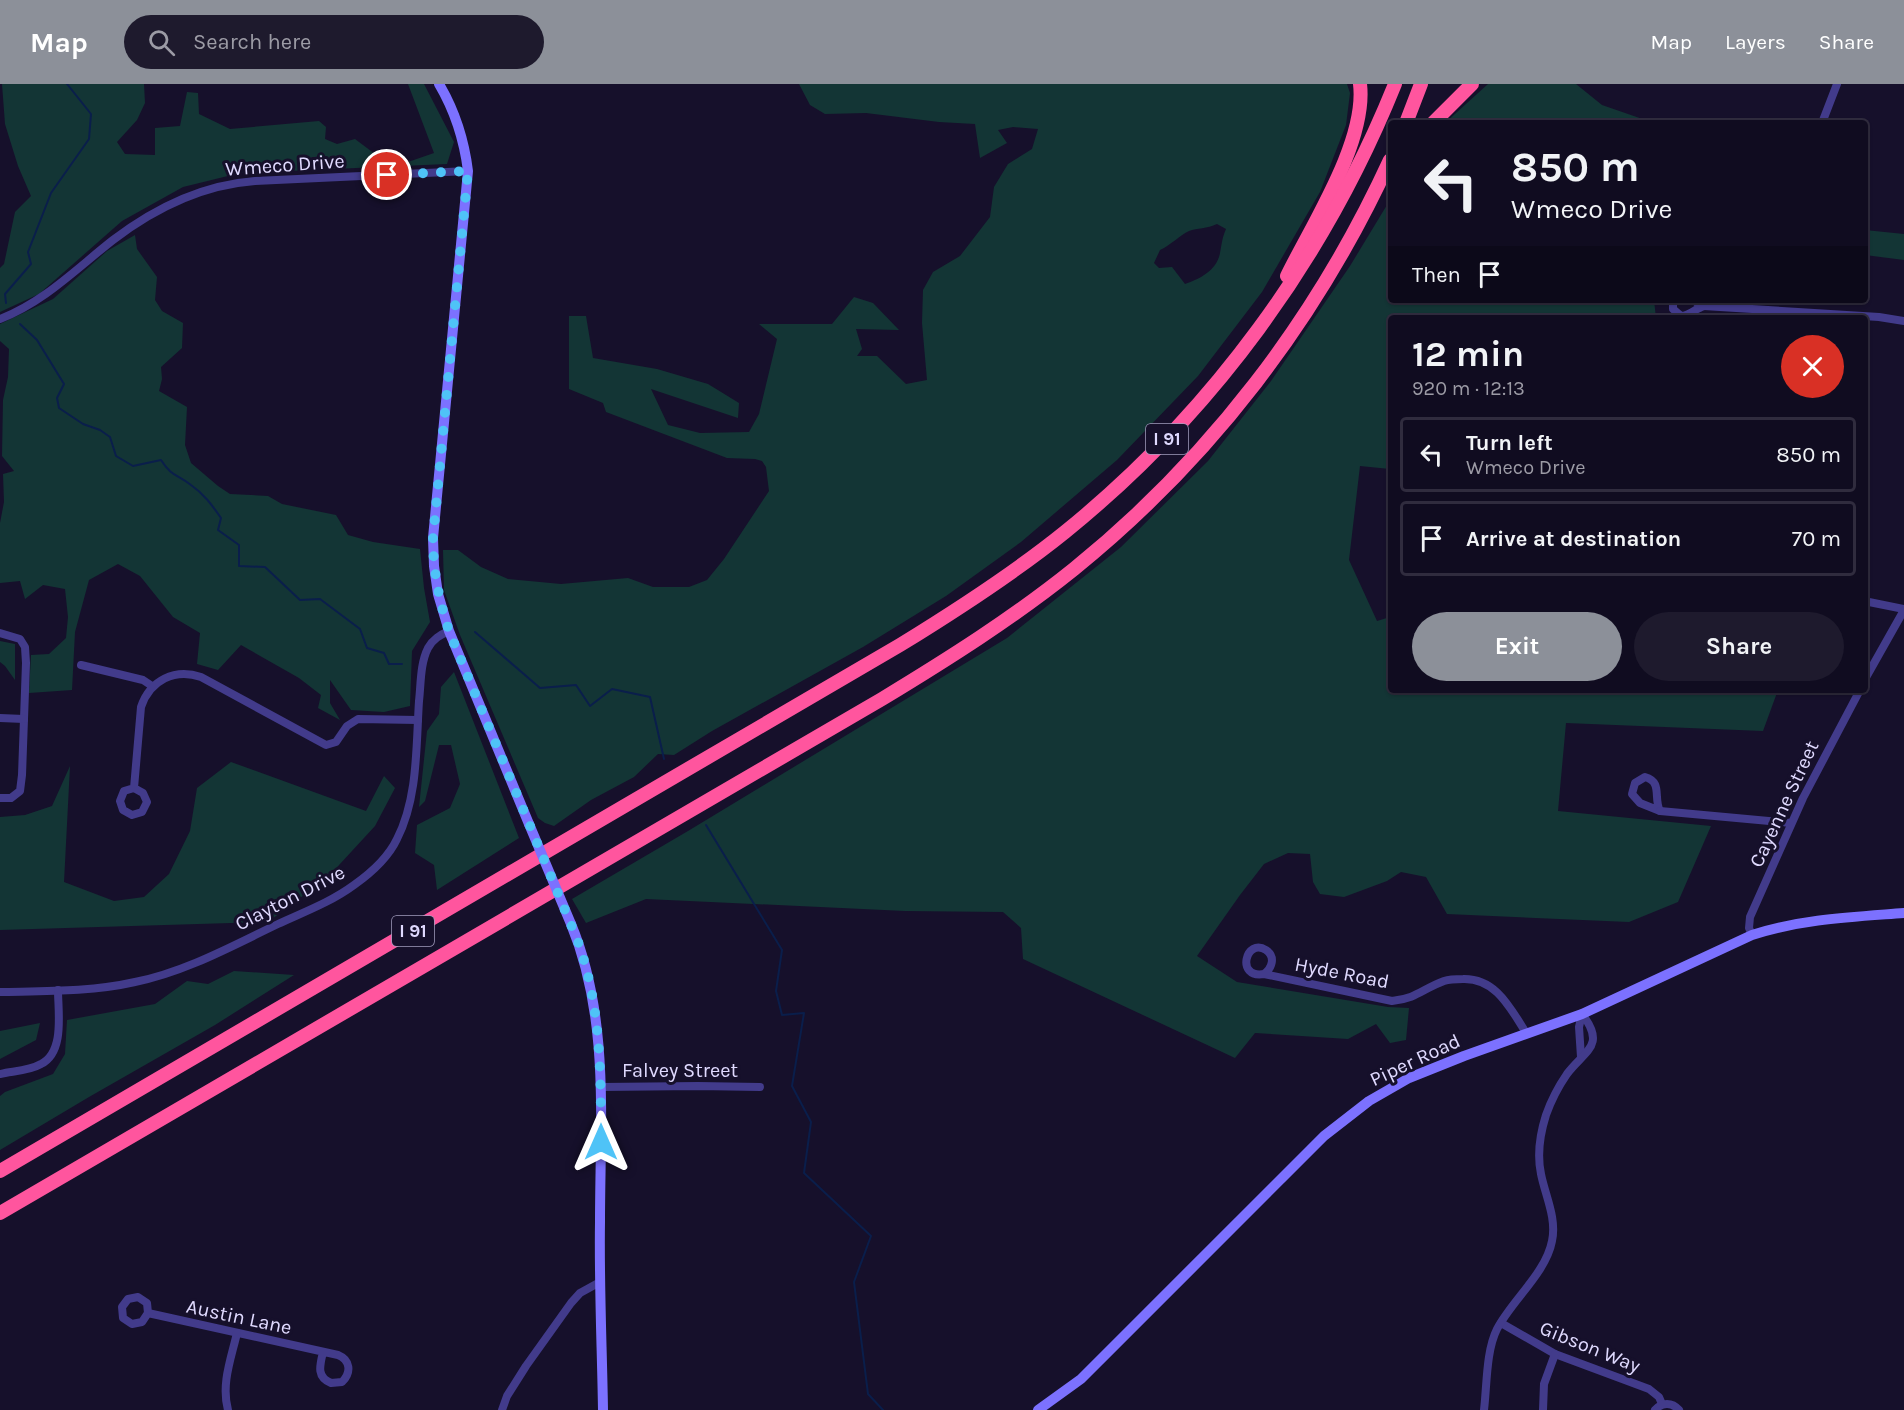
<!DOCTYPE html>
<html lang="en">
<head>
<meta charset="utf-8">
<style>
	body { margin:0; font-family:Karla,sans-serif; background:#1e1a2d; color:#f1f3f6; height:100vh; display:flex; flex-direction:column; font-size:22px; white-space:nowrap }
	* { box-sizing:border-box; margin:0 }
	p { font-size:20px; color:#9c9ba5 }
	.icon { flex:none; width:33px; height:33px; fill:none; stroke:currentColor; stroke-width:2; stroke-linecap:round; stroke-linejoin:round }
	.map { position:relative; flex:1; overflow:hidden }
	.sheet { position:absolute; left:1388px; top:231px; width:480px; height:378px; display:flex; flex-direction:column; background:#100c20; border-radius:6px; box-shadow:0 2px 4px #0004,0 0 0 2px #302c3e }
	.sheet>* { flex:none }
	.banner { position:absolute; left:1388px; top:36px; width:480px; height:183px; border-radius:6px; box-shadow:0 2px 4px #0004,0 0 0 2px #302c3e; background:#100c20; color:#f1f3f6; overflow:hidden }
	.pin { position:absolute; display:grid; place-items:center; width:51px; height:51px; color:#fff; margin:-26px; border:3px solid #fff; border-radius:50%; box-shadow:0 2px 6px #0007 }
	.me { position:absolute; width:66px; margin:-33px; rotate:0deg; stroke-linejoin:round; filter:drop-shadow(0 0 4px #0008) }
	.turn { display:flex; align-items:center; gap:21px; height:126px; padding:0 24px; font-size:27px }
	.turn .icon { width:78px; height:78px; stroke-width:2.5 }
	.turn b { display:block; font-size:42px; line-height:51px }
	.then { display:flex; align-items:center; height:57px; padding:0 24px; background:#0003; gap:12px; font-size:22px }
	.round { display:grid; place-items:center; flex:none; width:63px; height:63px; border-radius:32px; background:#1e1a2d }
	.summary { display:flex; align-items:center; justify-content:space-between; height:102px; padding:0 24px }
	h1 { font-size:36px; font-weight:700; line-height:45px }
	.button { display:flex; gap:12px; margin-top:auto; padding:12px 24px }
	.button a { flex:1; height:69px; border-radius:36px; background:#8c9099; color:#fff; font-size:24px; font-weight:700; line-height:69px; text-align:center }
	.button a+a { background:#1e1a2d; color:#f1f3f6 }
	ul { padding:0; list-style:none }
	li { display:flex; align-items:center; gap:18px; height:75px; margin:0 12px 9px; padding:0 12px; border:3px solid #302c3e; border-radius:6px }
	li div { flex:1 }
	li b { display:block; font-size:22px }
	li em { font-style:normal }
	header { display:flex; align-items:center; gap:36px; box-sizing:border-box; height:84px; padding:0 30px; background:#8c9099; color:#fff }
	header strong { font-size:28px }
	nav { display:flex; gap:33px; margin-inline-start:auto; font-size:21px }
	.search { width:420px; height:54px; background:#1e1a2d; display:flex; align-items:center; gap:15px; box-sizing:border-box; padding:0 21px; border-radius:33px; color:#9c9ba5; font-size:22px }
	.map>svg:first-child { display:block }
</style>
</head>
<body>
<header>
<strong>Map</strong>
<div class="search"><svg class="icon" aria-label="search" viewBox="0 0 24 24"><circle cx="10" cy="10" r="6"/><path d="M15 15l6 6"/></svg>Search here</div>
<nav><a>Map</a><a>Layers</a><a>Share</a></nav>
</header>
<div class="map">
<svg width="1904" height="1326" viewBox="0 0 1904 1326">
	<rect width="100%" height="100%" fill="#16102b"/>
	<!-- green -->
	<g fill="#133535" fill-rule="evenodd">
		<path d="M 2,0 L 144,0 L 145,19 L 137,36 L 117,58 L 125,70 L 155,71 L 155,44 L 180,42 L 187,8 L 198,9 L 199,30 L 230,45 L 319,37 L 326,43 L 325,55 L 337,60 L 355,55 L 379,73 L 408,78 L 434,69 L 408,0 L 424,0 L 454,58 L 447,80 L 240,89 L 183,103 L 122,137 L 39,210 L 0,228 L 0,184 L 4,180 L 15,128 L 31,112 L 18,82 L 5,40 Z"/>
		<path d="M 799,0 L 1347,0 L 1350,9 L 1346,41 L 1320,108 L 1262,208 L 1198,292 L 1117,376 L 1021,458 L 946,512 L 863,563 L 712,647 L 674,671 L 658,670 L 634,693 L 591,716 L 554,742 L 545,739 L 538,734 L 460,551 L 444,506 L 443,466 L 458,466 L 481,483 L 508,495 L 561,500 L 628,494 L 653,503 L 689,503 L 707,496 L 724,475 L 769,407 L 766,383 L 762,377 L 755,375 L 727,374 L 606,328 L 603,319 L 569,305 L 569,232 L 586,232 L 593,274 L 657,285 L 708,300 L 739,319 L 738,334 L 651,305 L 668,341 L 700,349 L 749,348 L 759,330 L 777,255 L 759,240 L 832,240 L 854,213 L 873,219 L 899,246 L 856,245 L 862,265 L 857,272 L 877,272 L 906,300 L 927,296 L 922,239 L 923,206 L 933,188 L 960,172 L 990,133 L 994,103 L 1008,80 L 1032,65 L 1038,45 L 1013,43 L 998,46 L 1007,59 L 980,74 L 975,40 L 939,38 L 866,29 L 825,30 L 810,21 ZM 1217,140 L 1226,145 C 1222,154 1222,159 1220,169 C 1217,186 1200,195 1185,200 L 1172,183 L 1159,184 L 1154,179 L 1160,166 C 1171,161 1180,151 1189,147 C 1197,144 1207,145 1217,140 Z"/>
		<path d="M 1488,0 L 1576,0 L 1602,21 L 1654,39 L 1445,39 Z"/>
		<path d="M 1390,116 L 1390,216 L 1654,216 L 1656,234 L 1390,234 L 1390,385 L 1360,382 L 1349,476 L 1377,537 L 1390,533 L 1390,606 L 1778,606 L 1763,647 L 1566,639 L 1558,727 L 1711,742 L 1678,818 L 1629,838 L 1447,830 L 1426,793 L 1401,788 L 1387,797 L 1344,813 L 1320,810 L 1313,798 L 1310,770 L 1288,769 L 1264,780 L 1240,811 L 1197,872 L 1237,898 L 1388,923 L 1409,924 L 1406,956 L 1390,959 L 1376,940 L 1348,955 L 1255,949 L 1235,974 L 1023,875 L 1021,844 L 1003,828 L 905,827 L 646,815 L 586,839 L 572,815 L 688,747 L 1007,554 L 1121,463 L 1208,377 L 1271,297 L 1350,182 Z"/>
		<path d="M 1865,146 L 1904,150 L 1904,176 L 1865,171 Z"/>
		<path d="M 135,151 L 137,165 L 157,193 L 155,216 L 162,227 L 183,239 L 182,264 L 161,283 L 162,295 L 159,307 L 187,323 L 185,361 L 191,379 L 218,402 L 230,410 L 268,412 L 282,420 L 336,431 L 348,451 L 373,458 L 420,465 L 424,504 L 430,538 L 412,567 L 410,622 L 384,628 L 351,626 L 330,596 L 330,619 L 340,636 L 318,624 L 321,611 L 299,594 L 241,561 L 218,586 L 197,580 L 200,549 L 173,533 L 140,492 L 118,480 L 89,496 L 75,548 L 72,606 L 29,609 L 31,571 L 49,570 L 66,554 L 68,533 L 65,505 L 43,501 L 25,515 L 20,497 L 0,499 L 0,439 L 4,418 L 3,390 L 14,387 L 2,372 L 3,316 L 8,293 L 9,265 L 0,257 L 0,240 L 53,215 L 107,167 Z"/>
		<path d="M 0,557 L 15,560 L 15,596 L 5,582 L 0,578 Z"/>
		<path d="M 454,588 L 519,754 L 437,806 L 434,781 L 415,769 L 417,741 L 450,724 L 460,700 L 451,661 L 439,661 L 425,717 L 419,723 L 427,647 L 439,630 L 441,603 Z"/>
		<path d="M 231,678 L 366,727 L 384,692 L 395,704 L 375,742 L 328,793 L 268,838 L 0,846 L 0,733 L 25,731 L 52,722 L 70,682 L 64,798 L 114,817 L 144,813 L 169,790 L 190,747 L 197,704 Z"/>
		<path d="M 234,887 L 294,891 L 215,941 L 89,1013 L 0,1066 L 0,1012 L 5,1008 L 53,990 L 65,970 L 67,936 L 155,920 L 187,897 L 208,900 Z"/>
		<path d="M 40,939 L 36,956 L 0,975 L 0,947 Z"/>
	</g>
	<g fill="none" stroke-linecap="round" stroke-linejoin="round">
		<!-- stream -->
		<g stroke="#0a1e4b" stroke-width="2">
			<path d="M 6,219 L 5,210 L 31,180 L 28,168 L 51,109 L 89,55 L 91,30 L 67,0"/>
			<path d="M 20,240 L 37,256 L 64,300 L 57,314 L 59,324 L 83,340 L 100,346 L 110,353 L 116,372 L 133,382 L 161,376 C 172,393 177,390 191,401 C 204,410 212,421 221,434 L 218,446 L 239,461 L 239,482 L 265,483 L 300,516 L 320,515 L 360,545 L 367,564 L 384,569 L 389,580 L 402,580"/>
			<path d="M 475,548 L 540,604 L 576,601 L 590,622 L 612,605 L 650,613 L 664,675"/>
			<path d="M 706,741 L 782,866 L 776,907 L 782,931 L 804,929 L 792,1002 L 811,1038 L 804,1089 L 871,1152 L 854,1198 L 868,1310 L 883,1326"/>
		</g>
		<!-- street -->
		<g stroke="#423b8b" stroke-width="8">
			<path d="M 1822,39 L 1837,0"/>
			<path d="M 1673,216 L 1673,225 L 1681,232 C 1690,232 1696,224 1704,222"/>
			<path d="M 1694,216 L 1697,219 L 1704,222 L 1879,233 L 1904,237"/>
			<path d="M 0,235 C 44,218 76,185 113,156 C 155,124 201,101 255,97 L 468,87"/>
			<path d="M 1864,517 L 1904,525"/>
			<path d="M 0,549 L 20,555 L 25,563 L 26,579 L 22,691 L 20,707 L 11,714 L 0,714"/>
			<path d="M 81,581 L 143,596 L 152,602"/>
			<path d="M 1864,597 L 1904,526"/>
			<path d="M 0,634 L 24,635"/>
			<path d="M 1645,693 C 1663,698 1653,714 1660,727 L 1640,719 L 1632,710 L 1635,699 Z"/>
			<path d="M 134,704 L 143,709 L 147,718 L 142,728 L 132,731 L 123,726 L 120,717 L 124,707 L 134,704 L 141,623 C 150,596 175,584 201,593 L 326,661 L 336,658 L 347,642 L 358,635 L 418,636"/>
			<path d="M 1660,727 L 1791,739"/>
			<path d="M 1752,851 L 1749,844 L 1750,833 L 1803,714 L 1860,606"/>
			<path d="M 1264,890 C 1272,884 1276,873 1266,866 C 1246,853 1235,895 1264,890 L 1392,917 C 1418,914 1422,905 1444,897 C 1450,895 1457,895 1463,895 C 1497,894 1511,926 1527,950"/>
			<path d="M 0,908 C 45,907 91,908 135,898 C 185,888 232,862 278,840 C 304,828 331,818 354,801 C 371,789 388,774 397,755 C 418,714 416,663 419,617 C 421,600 420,580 428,564 C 433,555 440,551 449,547"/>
			<path d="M 1581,973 L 1579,943 L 1582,930"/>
			<path d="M 0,990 C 13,987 29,987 41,980 C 65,968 58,928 58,906"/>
			<path d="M 601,1003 L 698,1002 L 760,1003"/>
			<path d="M 148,1229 L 142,1238 L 132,1240 L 123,1234 L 122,1223 L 128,1215 L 138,1213 L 147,1219 L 148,1229 L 338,1271 C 350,1276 352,1288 342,1298 L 331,1299 C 316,1293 320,1281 323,1268"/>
			<path d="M 1501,1239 L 1555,1270 L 1649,1305 L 1659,1313 L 1662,1320"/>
			<path d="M 228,1326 C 221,1300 231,1275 237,1249"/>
			<path d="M 502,1326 L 507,1312 L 526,1282 L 571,1219 L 580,1209 L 600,1198"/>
			<path d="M 1484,1326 C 1487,1301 1486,1267 1497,1245 C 1512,1216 1546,1189 1552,1157 C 1557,1134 1545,1111 1541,1090 C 1537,1071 1540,1050 1546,1031 C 1551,1017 1558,1003 1567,990 C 1584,967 1607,962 1582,930"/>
			<path d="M 1543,1326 L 1544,1300 L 1555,1270"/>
			<path d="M 1655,1326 C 1662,1318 1672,1318 1679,1326"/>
		</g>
		<!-- secondary -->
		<g stroke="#7c71ff" stroke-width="10">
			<path d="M 439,0 C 455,27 464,55 468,87 L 433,454 L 434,482 L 438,510 L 449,547 L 529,740"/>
			<path d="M 571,840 C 610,934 600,1038 600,1138 C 599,1201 602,1263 603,1326"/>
			<path d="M 1038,1326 L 1081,1295 L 1324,1052 L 1369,1017 L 1409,994 L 1464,972 L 1582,930 L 1752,851 C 1801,835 1852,833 1904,829"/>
		</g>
		<!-- highway -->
		<g stroke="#ff559e" stroke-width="14">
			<path d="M 1406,39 L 1421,0"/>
			<path d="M 1433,39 L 1472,0"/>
			<path d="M 1287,192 C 1312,141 1367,57 1360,0"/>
			<path d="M 0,1087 L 900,561 C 957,526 1013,490 1065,448 C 1211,330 1325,174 1395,0"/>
			<path d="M 0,1129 L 882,615 C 948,575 1013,534 1074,485 C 1210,375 1317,235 1390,76"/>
		</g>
		<!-- secondary-bridge -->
		<path stroke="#7c71ff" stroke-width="10" d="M 529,740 L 571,840"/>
	</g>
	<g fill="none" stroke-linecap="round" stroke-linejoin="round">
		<!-- route -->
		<path stroke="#4fc3f7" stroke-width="10" stroke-dasharray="0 18" d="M 387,91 L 468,87 L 433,454 C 433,487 439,516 449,547 L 577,855 C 601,921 601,989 601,1058"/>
	</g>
	<g text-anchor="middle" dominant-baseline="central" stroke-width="6" stroke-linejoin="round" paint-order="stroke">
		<!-- shield labels -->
		<g fill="#16102b" stroke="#a39dbf" stroke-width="1.5">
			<rect x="1146" y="340" width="42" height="30" rx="4.5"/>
			<rect x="392" y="832" width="42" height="30" rx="4.5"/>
		</g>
		<g font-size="18" font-weight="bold" fill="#e0daff">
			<text x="1167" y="355">I 91</text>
			<text x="413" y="847">I 91</text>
		</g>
		<!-- street labels -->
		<g font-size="20" fill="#e0daff" stroke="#16102b">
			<text transform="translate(285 81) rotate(-4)">Wmeco Drive</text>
			<text transform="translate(1784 720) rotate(-65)">Cayenne Street</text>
			<text transform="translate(290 814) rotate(-27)">Clayton Drive</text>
			<text transform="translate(1342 889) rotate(11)">Hyde Road</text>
			<text transform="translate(1415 976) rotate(-25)">Piper Road</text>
			<text x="680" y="986">Falvey Street</text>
			<text transform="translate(239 1233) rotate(12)">Austin Lane</text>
			<text transform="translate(1590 1263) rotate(22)">Gibson Way</text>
		</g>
	</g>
</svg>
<div class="pin" style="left:387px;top:91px;background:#d93025"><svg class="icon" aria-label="arrive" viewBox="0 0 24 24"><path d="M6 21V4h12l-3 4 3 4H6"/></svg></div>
<svg class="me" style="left:601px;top:1058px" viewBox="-20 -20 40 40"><path d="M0-17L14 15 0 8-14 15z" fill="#4fc3f7" stroke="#fff" stroke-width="4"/></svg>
<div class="banner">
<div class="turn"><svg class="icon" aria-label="left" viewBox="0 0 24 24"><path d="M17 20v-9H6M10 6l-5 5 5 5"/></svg><div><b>850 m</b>Wmeco Drive</div></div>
<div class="then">Then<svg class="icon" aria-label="arrive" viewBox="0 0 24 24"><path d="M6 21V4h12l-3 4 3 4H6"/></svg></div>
</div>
<section class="sheet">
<div class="summary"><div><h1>12 min</h1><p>920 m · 12:13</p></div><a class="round" style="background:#d93025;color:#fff"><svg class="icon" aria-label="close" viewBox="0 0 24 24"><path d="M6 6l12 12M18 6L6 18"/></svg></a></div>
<ul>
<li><svg class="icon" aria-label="left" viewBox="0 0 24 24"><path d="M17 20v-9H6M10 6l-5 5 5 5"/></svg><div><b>Turn left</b><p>Wmeco Drive</p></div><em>850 m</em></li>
<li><svg class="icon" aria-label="arrive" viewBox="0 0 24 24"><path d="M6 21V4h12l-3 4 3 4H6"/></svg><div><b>Arrive at destination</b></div><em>70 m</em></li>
</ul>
<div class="button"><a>Exit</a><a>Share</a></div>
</section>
</div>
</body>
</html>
